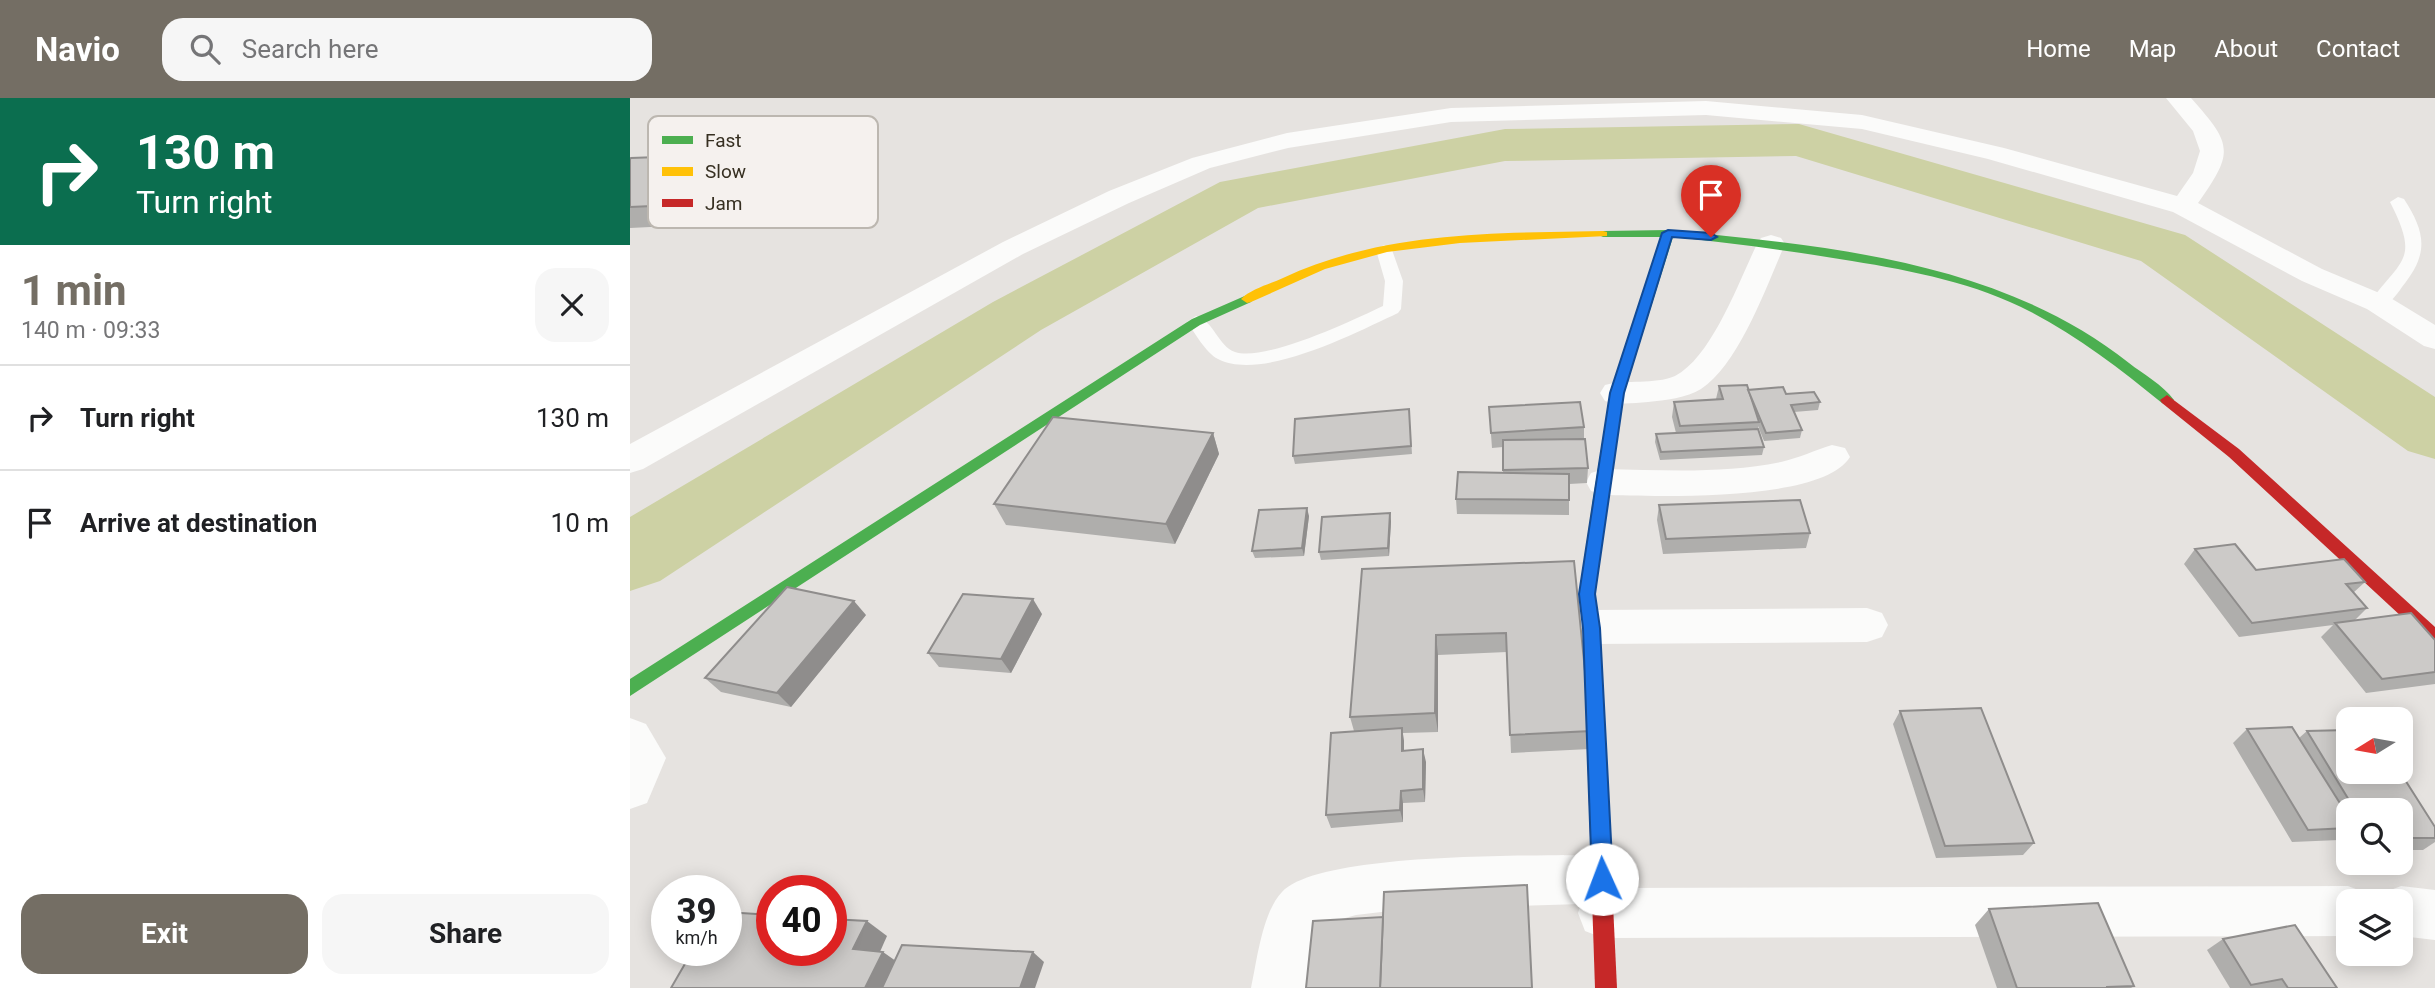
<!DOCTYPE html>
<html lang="en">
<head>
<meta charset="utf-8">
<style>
	body { margin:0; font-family:Roboto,sans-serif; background:#f6f6f6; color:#202124; height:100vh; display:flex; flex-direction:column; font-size:26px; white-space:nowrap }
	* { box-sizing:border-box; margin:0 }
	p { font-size:23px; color:#757577 }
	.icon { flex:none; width:38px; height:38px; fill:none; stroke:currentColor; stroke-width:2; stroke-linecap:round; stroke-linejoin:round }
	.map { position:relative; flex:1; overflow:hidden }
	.panel { display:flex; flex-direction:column; background:#fff; width:630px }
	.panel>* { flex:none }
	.banner { background:#0b6e4f; color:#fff; overflow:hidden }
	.needle { width:46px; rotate:259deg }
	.controls { position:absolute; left:1706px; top:609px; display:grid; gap:14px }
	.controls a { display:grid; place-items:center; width:77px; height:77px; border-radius:14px; background:#fff; box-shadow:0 4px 18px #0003; font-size:35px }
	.speed { position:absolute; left:21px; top:777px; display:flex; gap:14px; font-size:35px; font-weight:700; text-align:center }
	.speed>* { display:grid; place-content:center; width:91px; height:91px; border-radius:50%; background:#fff; box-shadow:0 4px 18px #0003; line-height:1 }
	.speed small { font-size:18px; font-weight:400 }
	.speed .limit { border:10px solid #d22; background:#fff; color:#111 }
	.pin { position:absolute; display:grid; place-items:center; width:60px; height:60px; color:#fff; margin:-72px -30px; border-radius:50% 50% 50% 0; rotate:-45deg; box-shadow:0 0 7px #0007 }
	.pin .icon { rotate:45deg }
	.me { position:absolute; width:77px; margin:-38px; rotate:358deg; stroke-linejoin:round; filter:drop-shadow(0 0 5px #0008) }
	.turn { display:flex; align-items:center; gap:24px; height:147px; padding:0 21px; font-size:32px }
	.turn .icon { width:91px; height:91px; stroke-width:2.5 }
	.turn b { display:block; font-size:49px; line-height:60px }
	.round { display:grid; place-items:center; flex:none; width:74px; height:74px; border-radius:21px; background:#f6f6f6 }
	.overview { display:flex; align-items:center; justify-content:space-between; height:119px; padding:0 21px }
	h1 { font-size:42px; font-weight:700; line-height:52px; color:#746e64 }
	.action { display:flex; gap:14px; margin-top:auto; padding:14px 21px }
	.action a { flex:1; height:80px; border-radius:21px; background:#746e64; color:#fff; font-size:28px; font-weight:700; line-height:80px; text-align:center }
	.action a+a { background:#f6f6f6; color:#202124 }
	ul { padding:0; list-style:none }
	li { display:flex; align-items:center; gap:21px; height:105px; padding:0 21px; border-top:2px solid #e0e0e0 }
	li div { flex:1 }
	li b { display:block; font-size:26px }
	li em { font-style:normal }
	header { display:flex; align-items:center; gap:42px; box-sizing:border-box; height:98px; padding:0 35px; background:#746e64; color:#fff }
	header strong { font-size:33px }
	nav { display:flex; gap:38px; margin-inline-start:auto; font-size:24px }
	.search { width:490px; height:63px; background:#f6f6f6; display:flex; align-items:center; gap:18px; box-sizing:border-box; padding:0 24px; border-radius:21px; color:#757577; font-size:26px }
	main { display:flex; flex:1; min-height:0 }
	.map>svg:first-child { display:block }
</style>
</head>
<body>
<header>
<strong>Navio</strong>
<div class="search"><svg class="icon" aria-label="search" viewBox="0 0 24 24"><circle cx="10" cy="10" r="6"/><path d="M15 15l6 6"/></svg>Search here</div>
<nav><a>Home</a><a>Map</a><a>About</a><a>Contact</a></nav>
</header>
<main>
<section class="panel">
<div class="banner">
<div class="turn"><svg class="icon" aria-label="right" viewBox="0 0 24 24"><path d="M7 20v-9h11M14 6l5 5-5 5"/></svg><div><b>130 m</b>Turn right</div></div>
</div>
<div class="overview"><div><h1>1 min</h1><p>140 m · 09:33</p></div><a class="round"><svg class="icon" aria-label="close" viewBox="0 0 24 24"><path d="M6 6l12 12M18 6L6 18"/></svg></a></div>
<ul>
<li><svg class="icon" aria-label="right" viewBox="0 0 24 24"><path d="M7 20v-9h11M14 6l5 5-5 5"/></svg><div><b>Turn right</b></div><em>130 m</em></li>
<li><svg class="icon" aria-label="arrive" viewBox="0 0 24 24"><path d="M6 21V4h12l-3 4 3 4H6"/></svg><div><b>Arrive at destination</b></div><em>10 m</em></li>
</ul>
<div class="action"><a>Exit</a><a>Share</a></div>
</section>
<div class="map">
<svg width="1805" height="890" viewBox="0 0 1805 890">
	<rect width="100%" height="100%" fill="#e6e3e0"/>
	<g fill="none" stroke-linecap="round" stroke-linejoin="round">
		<!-- river -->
		<path fill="#cdd1a4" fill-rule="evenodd" d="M 1169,26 L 1555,137 L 1805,299 L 1805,361 L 1778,353 L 1511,163 L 1166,58 L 875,63 L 628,110 L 411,232 L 30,483 L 0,493 L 0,419 L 363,204 L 590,84 L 875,31 Z"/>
		<!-- lane -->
		<g fill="#fbfbfa" fill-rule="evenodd">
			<path d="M 1768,99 L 1774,101 C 1796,135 1799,156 1772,189 C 1766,198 1758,208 1748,210 L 1739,205 C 1772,160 1790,163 1760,104 Z"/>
			<path d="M 754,147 L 762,152 L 773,183 L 771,211 L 768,215 C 727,234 632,284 588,261 C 576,255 565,235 557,224 L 566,218 C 584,223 588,248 605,254 C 636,264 723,222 753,208 L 755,183 L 746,152 Z"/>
		</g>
		<!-- street -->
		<g fill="#fbfbfa" fill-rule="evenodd">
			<path d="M 1536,0 L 1561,0 C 1603,47 1604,54 1568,105 L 1692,171 L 1759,199 L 1805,227 L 1805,251 L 1794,248 L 1737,211 L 1672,183 L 1543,114 L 1358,61 L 1232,31 L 1076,17 L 821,24 L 658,50 L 580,70 L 499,105 L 393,156 L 13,371 L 0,375 L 0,346 L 373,144 L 479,93 L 562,60 L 657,35 L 821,10 L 1076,3 L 1232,17 L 1374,50 L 1547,98 L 1563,75 L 1570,53 L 1563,33 Z"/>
			<path d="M 1141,137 L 1151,140 L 1155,146 C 1137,187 1109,266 1071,291 C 1057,300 1035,302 1018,304 C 1003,305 990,307 975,303 L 970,295 L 975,287 C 997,281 1024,287 1045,278 C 1082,259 1109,183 1127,146 L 1131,140 Z"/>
			<path d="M 1202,347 L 1215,350 L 1220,359 C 1192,405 1024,398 974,397 L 961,393 L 956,384 L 961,375 L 974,371 C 1033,372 1094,376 1151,364 C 1169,360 1185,352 1202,347 Z"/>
			<path d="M 1237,510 L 1252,515 L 1258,527 L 1252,539 L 1237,544 L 962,546 L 947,541 L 941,529 L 947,517 L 962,512 Z"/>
			<path d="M 0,620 L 16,626 L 36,660 L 17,705 L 0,711 Z"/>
			<path d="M 972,757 L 990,764 L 997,781 L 993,790 L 1718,788 L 1736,795 L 1739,803 L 1718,803 L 1718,838 L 973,840 L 955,833 L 948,815 L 951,806 L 768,812 L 726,817 L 690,827 L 685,835 L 675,890 L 621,890 C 627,863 632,815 652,794 C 690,753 912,758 972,757 Z"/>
			<path d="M 1771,788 L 1805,792 L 1805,842 L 1771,838 L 1771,803 L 1750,803 L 1753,795 Z"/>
		</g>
		<!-- fast -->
		<g fill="#4caf50" fill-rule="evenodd">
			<path d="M 1038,132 C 1196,148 1369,162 1499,265 C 1513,276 1533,287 1544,302 L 1537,307 L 1532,305 C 1490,271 1449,239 1401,214 C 1346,185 1283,173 1222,163 C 1162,153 1103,145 1043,139 L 994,295 L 978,407 L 975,411 L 965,411 L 962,407 L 980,295 L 1031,139 L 973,139 L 967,136 L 973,133 Z"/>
			<path d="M 617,197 L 623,201 L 621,204 L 570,227 L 0,598 L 0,581 L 562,221 Z"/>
		</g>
		<!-- slow -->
		<g fill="#ffc107" fill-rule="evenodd">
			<path d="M 973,133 L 977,134 L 977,138 L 830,145 L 757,154 L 695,171 L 621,204 L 617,205 L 611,201 C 621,191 640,186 653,180 C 753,133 865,135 973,133 Z"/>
			<path d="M 970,401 L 978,407 L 965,496 L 970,529 L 974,618 L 971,624 L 965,626 L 959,624 L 956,618 L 954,529 L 949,496 L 962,407 Z"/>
		</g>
		<!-- jam -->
		<g fill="#c62828" fill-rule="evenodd">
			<path d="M 1537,297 L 1609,351 L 1805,529 L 1805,546 L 1799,544 L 1599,359 L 1532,305 L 1530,302 Z"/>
			<path d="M 965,610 L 971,612 L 974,618 L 987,890 L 965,890 L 956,618 L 959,612 Z"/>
		</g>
	</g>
	<!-- wall -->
	<g fill="#afaeac">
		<path d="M 110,56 L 123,75 L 81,126 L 0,130 L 0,61 Z"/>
		<path d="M 208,60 L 216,74 L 192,112 L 112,117 L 103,103 Z"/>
		<path d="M 1089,288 L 1156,296 L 1190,304 L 1188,312 L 1164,314 L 1172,332 L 1170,340 L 1134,343 L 1128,328 L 1128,331 L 1134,349 L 1132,357 L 1030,362 L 1025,344 L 1026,336 L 1046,335 L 1042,319 L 1044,304 L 1086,301 Z"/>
		<path d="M 859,309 L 954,329 L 954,341 L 958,370 L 957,385 L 939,386 L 939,417 L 827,416 L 826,401 L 873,375 L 873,349 L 862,350 Z"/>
		<path d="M 779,311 L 782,356 L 665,366 L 663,358 Z"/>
		<path d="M 583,335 L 589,356 L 545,446 L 376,427 L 364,406 Z"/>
		<path d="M 1029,407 L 1180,435 L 1176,450 L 1033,456 L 1027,422 Z"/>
		<path d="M 679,418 L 674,458 L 625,460 L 622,453 Z"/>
		<path d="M 761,423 L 759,458 L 691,462 L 689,454 Z"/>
		<path d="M 1565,451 L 1626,472 L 1735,484 L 1723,495 L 1737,510 L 1724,523 L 1805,542 L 1805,586 L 1736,595 L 1691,539 L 1703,527 L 1609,539 L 1554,466 Z"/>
		<path d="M 944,463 L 961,633 L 960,651 L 881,655 L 877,554 L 808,557 L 808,634 L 773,635 L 774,653 L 796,664 L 795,704 L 773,705 L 773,724 L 701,730 L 696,717 L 724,633 L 720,619 L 732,471 Z"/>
		<path d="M 412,516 L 381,575 L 309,569 L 298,555 Z"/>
		<path d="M 236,517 L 161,609 L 91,594 L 75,580 Z"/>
		<path d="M 1270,613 L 1404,745 L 1393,757 L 1306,760 L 1263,626 Z"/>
		<path d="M 1617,631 L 1669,640 L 1677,633 L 1805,729 L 1805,744 L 1793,752 L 1771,752 L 1771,712 L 1718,712 L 1718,744 L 1715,737 L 1709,742 L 1662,744 L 1603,645 Z"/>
		<path d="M 1359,811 L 1504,888 L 1501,890 L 1367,890 L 1345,827 Z"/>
		<path d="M 1593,841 L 1707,890 L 1600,890 L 1577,852 Z"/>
	</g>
	<!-- shaded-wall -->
	<g fill="#8f8d8c">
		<path d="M 110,56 L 123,75 L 81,126 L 67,106 Z"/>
		<path d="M 208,60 L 216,74 L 192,112 L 183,98 Z"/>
		<path d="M 583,335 L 589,356 L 545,446 L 536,426 Z"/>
		<path d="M 677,410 L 679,418 L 674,458 L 672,450 Z"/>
		<path d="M 760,415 L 761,423 L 759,458 L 758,450 Z"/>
		<path d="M 403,501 L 412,516 L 381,575 L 371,561 Z"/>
		<path d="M 224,503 L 236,517 L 161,609 L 147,595 Z"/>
		<path d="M 806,537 L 808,557 L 808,634 L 805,615 Z"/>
		<path d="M 772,630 L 774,643 L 774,666 L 772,653 Z"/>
		<path d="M 793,651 L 796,664 L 795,704 L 793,691 Z"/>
		<path d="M 771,693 L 773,705 L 773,724 L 770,712 Z"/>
		<path d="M 237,823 L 257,838 L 245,865 L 223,851 Z"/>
		<path d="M 253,854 L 273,868 L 263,890 L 235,890 Z"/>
		<path d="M 403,854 L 414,864 L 405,890 L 390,890 Z"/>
	</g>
	<!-- building -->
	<g fill="#cccac8" stroke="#8f8d8c" stroke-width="2">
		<path d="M 110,56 L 67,106 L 0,109 L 0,61 L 1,60 Z"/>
		<path d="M 1117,287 L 1129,324 L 1050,328 L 1044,304 L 1093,301 L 1089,288 Z"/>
		<path d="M 1153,289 L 1156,296 L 1184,294 L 1190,304 L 1161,307 L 1172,332 L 1136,335 L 1118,292 Z"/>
		<path d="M 950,304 L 954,329 L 861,335 L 859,309 Z"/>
		<path d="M 779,311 L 781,348 L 663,358 L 665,321 Z"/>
		<path d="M 423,319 L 583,335 L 536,426 L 364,406 Z"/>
		<path d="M 1128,331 L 1134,349 L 1031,354 L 1026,336 Z"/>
		<path d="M 955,341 L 958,370 L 873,372 L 873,342 Z"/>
		<path d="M 828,374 L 939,376 L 939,402 L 826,401 Z"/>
		<path d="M 1170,402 L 1180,435 L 1036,441 L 1029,407 Z"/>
		<path d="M 677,410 L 672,450 L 622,453 L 629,412 Z"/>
		<path d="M 760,415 L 758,450 L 689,454 L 692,419 Z"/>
		<path d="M 1605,446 L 1626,472 L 1714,461 L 1735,484 L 1716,486 L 1737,510 L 1622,525 L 1565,451 Z"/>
		<path d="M 944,463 L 961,633 L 880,637 L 876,535 L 806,537 L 805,615 L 720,619 L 732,471 Z"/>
		<path d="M 157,489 L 224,503 L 147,595 L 75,580 Z"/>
		<path d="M 333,496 L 403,501 L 371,561 L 298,555 Z"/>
		<path d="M 1781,515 L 1805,542 L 1805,574 L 1752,581 L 1705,525 Z"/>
		<path d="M 1351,610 L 1404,745 L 1315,748 L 1270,613 Z"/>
		<path d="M 1662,629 L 1718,718 L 1718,730 L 1678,732 L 1617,631 Z"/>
		<path d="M 772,630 L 772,653 L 793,651 L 793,691 L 771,693 L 770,712 L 696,717 L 701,635 Z"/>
		<path d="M 1718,632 L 1718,674 L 1770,674 L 1805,729 L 1805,740 L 1771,740 L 1771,712 L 1725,712 L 1677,633 Z"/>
		<path d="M 897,787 L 902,890 L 750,890 L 754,794 Z"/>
		<path d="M 1468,805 L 1504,888 L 1477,889 L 1477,890 L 1387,890 L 1359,811 Z"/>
		<path d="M 96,814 L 142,817 L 142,852 L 201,852 L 201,821 L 237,823 L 223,851 L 253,854 L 235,890 L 41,890 L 63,852 L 96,852 Z"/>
		<path d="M 753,819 L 750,890 L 676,890 L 683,823 Z"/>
		<path d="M 1665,827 L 1707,890 L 1658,890 L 1652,881 L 1621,887 L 1593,841 Z"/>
		<path d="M 272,847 L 403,854 L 390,890 L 252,890 Z"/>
	</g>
	<!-- route -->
	<path fill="#1a73e8" stroke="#114b97" stroke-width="2" d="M 1038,132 L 1081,135 L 1087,139 L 1081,142 L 1042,139 L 994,295 L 965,496 L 970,530 L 983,781 L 980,788 L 972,791 L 965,788 L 962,781 L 953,530 L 949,496 L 980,295 L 1032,135 Z"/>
	<!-- legend -->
	<rect x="18" y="18" width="230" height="112" rx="10" fill="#f5f1ee" stroke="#bcb7b0" stroke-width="2"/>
	<rect x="32" y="38" width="31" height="8" fill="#4caf50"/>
	<rect x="32" y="69" width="31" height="9" fill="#ffc107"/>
	<rect x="32" y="101" width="31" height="8" fill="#c62828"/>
	<g font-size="19" fill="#362f21">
		<text x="75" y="49">Fast</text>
		<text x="75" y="80">Slow</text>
		<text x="75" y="112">Jam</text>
	</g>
</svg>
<div class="controls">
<a><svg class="needle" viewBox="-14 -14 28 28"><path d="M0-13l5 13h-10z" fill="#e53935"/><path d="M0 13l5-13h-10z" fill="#757577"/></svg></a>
<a><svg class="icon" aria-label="search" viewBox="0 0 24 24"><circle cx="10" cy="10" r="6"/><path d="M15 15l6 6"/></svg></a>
<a><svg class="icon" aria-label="layers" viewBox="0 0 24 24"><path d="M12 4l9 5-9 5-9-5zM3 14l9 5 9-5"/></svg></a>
</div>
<div class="speed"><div>39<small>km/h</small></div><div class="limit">40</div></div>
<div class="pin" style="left:1081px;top:139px;background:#d93025"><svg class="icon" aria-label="arrive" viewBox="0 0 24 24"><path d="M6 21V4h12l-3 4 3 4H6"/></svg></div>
<svg class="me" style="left:972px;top:781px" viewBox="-20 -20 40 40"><circle r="19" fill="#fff"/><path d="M0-13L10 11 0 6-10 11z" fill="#1a73e8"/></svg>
</div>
</main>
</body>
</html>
